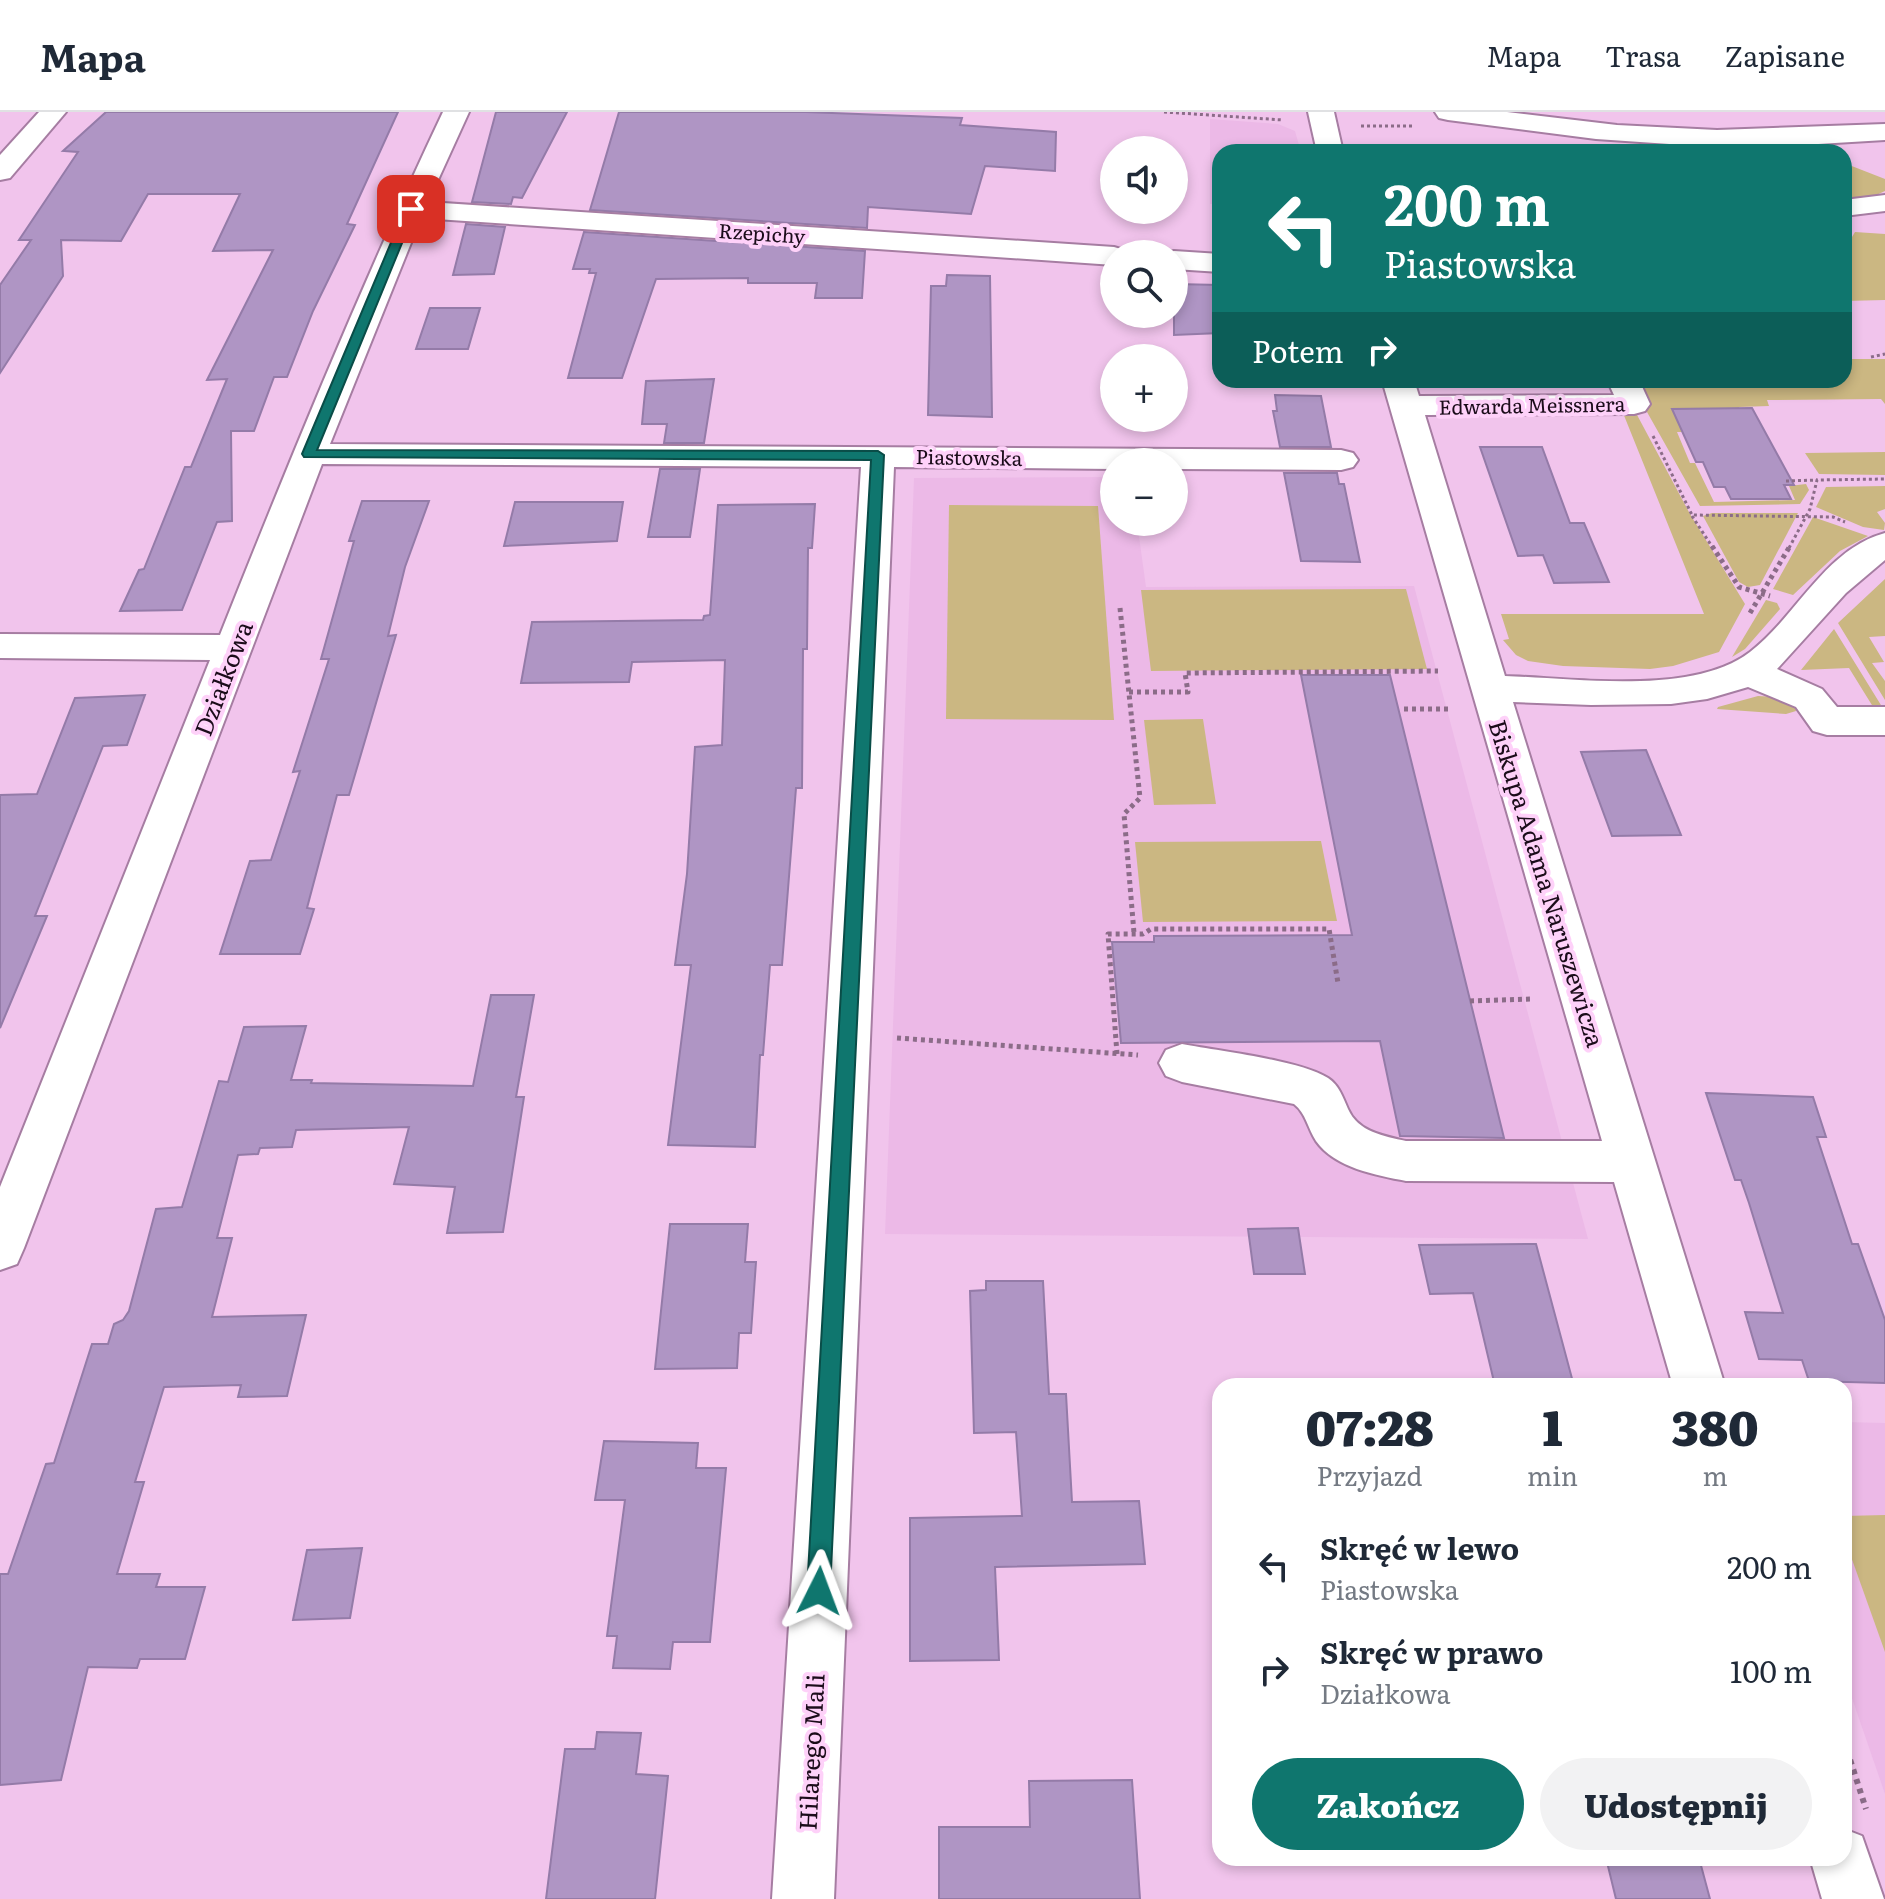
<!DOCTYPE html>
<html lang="pl">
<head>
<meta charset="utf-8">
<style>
	body { margin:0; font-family:Literata,serif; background:#f2f2f3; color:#1f2937; height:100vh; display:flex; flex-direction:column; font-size:30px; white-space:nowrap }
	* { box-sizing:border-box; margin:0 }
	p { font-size:26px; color:#747a83 }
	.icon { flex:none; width:44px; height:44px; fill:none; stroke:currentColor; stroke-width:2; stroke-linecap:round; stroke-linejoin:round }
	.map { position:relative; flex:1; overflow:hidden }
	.panel { position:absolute; left:1212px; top:1266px; width:640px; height:488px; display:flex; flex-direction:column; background:#fff; border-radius:24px; box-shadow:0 4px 12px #0003 }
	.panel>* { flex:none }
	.guide { position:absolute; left:1212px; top:32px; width:640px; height:244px; border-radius:24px; box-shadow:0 4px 12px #0003; background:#0f766e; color:#fff; overflow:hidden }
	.fabs { position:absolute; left:1100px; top:24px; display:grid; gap:16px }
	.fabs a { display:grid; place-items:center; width:88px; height:88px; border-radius:50%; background:#fff; box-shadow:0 4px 12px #0003; font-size:40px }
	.pin { position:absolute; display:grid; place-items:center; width:68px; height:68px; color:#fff; margin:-34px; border-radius:16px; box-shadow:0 4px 12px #0006 }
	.me { position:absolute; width:88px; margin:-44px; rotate:3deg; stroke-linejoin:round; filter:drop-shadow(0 0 6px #0008) }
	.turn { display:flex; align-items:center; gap:28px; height:168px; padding:0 40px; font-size:36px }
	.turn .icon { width:104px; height:104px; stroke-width:2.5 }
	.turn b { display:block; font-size:56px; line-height:68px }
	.then { display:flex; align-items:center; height:76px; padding:0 40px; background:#0003; gap:16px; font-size:30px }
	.eta { display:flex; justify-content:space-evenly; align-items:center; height:136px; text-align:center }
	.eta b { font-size:48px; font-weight:800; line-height:56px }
	.cta { display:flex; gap:16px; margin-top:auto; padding:16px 40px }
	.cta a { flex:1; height:92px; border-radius:48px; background:#0f766e; color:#fff; font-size:32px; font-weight:800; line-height:92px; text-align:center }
	.cta a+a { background:#f2f2f3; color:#1f2937 }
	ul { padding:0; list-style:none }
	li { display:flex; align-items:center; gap:24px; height:104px; padding:0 40px }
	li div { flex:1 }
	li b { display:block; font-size:30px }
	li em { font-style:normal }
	header { display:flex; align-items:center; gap:48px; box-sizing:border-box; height:112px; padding:0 40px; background:#fff; border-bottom:2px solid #e0e1e3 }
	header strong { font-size:38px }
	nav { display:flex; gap:44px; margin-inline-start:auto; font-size:28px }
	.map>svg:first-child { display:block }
</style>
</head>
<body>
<header>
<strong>Mapa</strong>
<nav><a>Mapa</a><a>Trasa</a><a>Zapisane</a></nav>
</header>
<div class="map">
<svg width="1885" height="1787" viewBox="0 0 1885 1787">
	<rect width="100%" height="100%" fill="#f1c4ec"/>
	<!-- built -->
	<g fill="#ecb9e7">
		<path d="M 1210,7 L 1278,12 L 1295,19 L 1301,40 L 1220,40 L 1220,92 L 1210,92 Z"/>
		<path d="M 1114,365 L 1114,410 L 1137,410 L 1146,475 L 1414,474 L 1588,1127 L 885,1122 L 914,366 Z"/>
		<path d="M 1844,1310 L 1885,1311 L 1885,1682 L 1844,1563 Z"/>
	</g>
	<!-- green -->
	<g fill="#cbb782">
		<path d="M 1844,51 L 1885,67 L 1885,79 L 1872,85 L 1849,87 L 1844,81 Z"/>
		<path d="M 1855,120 L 1885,122 L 1885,188 L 1844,189 C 1844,164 1841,141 1855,120 Z"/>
		<path d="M 1844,247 L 1885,247 L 1885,292 L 1881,287 L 1767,288 L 1769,294 L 1739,295 L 1753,320 L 1677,320 L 1690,351 L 1695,351 L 1714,390 L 1795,388 L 1789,374 L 1806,372 L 1809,378 L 1800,392 L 1700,394 L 1647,300 L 1636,270 L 1844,268 Z"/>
		<path d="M 1623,301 L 1636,301 L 1690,402 L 1745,492 L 1719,540 L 1673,554 L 1650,557 L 1563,554 L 1528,549 L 1516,543 L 1503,528 L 1509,527 L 1501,502 L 1704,502 Z"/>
		<path d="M 1885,340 L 1885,363 L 1819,362 L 1805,341 Z"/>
		<path d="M 1885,374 L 1885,397 L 1877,400 L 1885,411 L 1884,418 L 1863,415 L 1816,395 L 1826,375 Z"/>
		<path d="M 949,393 L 1098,394 L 1114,608 L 946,607 Z"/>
		<path d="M 1712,401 L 1798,401 L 1760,473 L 1748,475 L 1739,470 L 1703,404 Z"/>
		<path d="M 1813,405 L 1868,424 L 1840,439 L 1793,483 L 1773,477 Z"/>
		<path d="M 1885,467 L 1885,524 L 1869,525 L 1884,550 L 1872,551 L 1885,569 L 1885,588 L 1838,511 Z"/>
		<path d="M 1406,477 L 1427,557 L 1151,559 L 1141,478 Z"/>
		<path d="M 1766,488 L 1777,491 L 1780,497 L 1745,537 L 1732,545 Z"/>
		<path d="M 1834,517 L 1884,598 L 1875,598 L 1849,556 L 1801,558 Z"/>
		<path d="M 1758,584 L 1792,586 L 1796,599 L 1786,602 L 1717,597 L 1718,595 Z"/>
		<path d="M 1203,607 L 1216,692 L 1154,693 L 1144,608 Z"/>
		<path d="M 1321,729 L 1337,809 L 1143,810 L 1135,730 Z"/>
		<path d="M 1885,1403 L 1885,1540 L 1844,1425 L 1844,1404 Z"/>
	</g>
	<!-- building -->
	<g fill="#af95c4" stroke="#947ba8" stroke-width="2">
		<path d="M 106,0 L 398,0 L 347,112 L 355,113 L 313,199 L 287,265 L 274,265 L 254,319 L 231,319 L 232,409 L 217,410 L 182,498 L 120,499 L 139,458 L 144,457 L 185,355 L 191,355 L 227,267 L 207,268 L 273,138 L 213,139 L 240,82 L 148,82 L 121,129 L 61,128 L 63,164 L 0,261 L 0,173 L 31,128 L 19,128 L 78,40 L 63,39 Z"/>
		<path d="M 496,0 L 567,0 L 522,86 L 513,85 L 511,92 L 472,90 Z"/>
		<path d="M 619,0 L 806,0 L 962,6 L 960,13 L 1056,20 L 1055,59 L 985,54 L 971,102 L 868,95 L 867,116 L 590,98 Z"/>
		<path d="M 466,112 L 505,115 L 494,162 L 453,163 Z"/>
		<path d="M 584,120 L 865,139 L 862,186 L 815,186 L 817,171 L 748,171 L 748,166 L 656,167 L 622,266 L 568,266 L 596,161 L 589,161 L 590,157 L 573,157 Z"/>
		<path d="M 947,163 L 990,164 L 992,305 L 928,303 L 931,174 L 946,174 Z"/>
		<path d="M 1174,172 L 1220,173 L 1220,221 L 1174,223 Z"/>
		<path d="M 430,196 L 480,196 L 468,237 L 416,237 Z"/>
		<path d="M 714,267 L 704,331 L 664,331 L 667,312 L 642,312 L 646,269 Z"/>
		<path d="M 1275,283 L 1321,284 L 1331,335 L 1280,335 L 1273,299 L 1277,299 Z"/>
		<path d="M 1752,296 L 1794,373 L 1784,373 L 1791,387 L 1731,387 L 1725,375 L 1714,375 L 1703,350 L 1696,350 L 1672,297 Z"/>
		<path d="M 1480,335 L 1542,335 L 1570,411 L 1584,411 L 1609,470 L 1554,471 L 1543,443 L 1518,444 Z"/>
		<path d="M 660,357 L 700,357 L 690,425 L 648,425 Z"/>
		<path d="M 1284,361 L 1337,361 L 1339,372 L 1344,372 L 1360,450 L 1301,449 Z"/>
		<path d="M 362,389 L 429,389 L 405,455 L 388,524 L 396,523 L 349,683 L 337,683 L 307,796 L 314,797 L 300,842 L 220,842 L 250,749 L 271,748 L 300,659 L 293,660 L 329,547 L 321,547 L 354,429 L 349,429 Z"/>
		<path d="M 515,390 L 623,390 L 617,429 L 504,434 Z"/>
		<path d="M 815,392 L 812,436 L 808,436 L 807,537 L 803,537 L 802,676 L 796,676 L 782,853 L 770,853 L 763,943 L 760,943 L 755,1035 L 668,1033 L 691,853 L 675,853 L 687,762 L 695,635 L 722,633 L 725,548 L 632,550 L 629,570 L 521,571 L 532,510 L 703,508 L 704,504 L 710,503 L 718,393 Z"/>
		<path d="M 1301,563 L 1390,563 L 1504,1026 L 1400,1024 L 1380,929 L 1121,931 L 1112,830 L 1154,830 L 1154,824 L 1352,823 Z"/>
		<path d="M 145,583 L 127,633 L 103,634 L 35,804 L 47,804 L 0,916 L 0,683 L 37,682 L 75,586 Z"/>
		<path d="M 1646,638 L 1681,723 L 1612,724 L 1581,640 Z"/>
		<path d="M 491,883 L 534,883 L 516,985 L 524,985 L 503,1120 L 447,1121 L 455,1075 L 394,1072 L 409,1015 L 296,1018 L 292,1035 L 260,1036 L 258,1042 L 238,1043 L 217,1126 L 232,1126 L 212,1205 L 306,1203 L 287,1284 L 238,1285 L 241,1273 L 164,1275 L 135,1370 L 144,1370 L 117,1462 L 160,1462 L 156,1475 L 205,1475 L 185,1547 L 140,1547 L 137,1556 L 88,1555 L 61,1668 L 0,1673 L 0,1462 L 8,1462 L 46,1352 L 54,1351 L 92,1232 L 108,1232 L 114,1212 L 123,1208 L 129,1199 L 156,1097 L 182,1095 L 219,969 L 228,970 L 244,915 L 306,914 L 291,968 L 312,968 L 311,971 L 473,974 Z"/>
		<path d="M 1706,981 L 1813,985 L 1826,1025 L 1817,1025 L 1852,1132 L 1858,1132 L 1885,1208 L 1885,1271 L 1809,1269 L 1802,1248 L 1759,1247 L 1745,1200 L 1783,1201 L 1749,1091 L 1741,1068 L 1735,1068 Z"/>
		<path d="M 670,1112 L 748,1112 L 745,1150 L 756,1150 L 751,1221 L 739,1221 L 737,1256 L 655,1257 Z"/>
		<path d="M 1298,1116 L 1305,1162 L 1254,1162 L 1248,1117 Z"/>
		<path d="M 1536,1132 L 1574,1274 L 1495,1274 L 1473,1181 L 1430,1182 L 1419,1133 Z"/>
		<path d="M 986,1169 L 1043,1169 L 1049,1282 L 1066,1282 L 1072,1390 L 1139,1389 L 1145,1452 L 995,1455 L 999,1548 L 910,1549 L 910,1406 L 1022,1404 L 1016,1320 L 974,1321 L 970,1179 L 986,1178 Z"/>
		<path d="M 604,1329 L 698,1331 L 696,1356 L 726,1356 L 710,1530 L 673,1530 L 670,1557 L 613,1556 L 617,1524 L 607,1524 L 625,1388 L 595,1388 Z"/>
		<path d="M 362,1436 L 350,1506 L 293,1508 L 307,1438 Z"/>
		<path d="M 597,1620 L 641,1621 L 636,1662 L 668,1664 L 655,1787 L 546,1787 L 565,1637 L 595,1637 Z"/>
		<path d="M 1132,1668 L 1140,1787 L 939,1787 L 939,1715 L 1030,1715 L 1029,1669 Z"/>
		<path d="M 1606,1746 L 1699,1746 L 1710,1787 L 1616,1787 Z"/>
	</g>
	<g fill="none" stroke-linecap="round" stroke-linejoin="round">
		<defs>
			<g id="minor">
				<path d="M 39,0 L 66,0 L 10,66 L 0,68 L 0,43 Z"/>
				<path d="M 443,0 L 469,0 L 428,90 L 1114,135 L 1124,138 L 1127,142 L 1114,142 L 1114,153 L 421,106 L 330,332 L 1341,338 L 1353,341 L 1358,348 L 1353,355 L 1341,358 L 1174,357 L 1174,350 L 1114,350 L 1114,357 L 894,355 L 834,1787 L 772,1787 L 861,355 L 322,352 L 24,1136 L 17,1152 L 0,1158 L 0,1075 L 210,548 L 0,546 L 0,522 L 220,523 C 290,347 362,171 443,0 Z"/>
				<path d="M 1308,0 L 1334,0 L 1343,40 L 1317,40 Z"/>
				<path d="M 1435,0 L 1507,0 L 1617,13 L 1717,18 L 1885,12 L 1885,28 L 1785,34 L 1684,33 L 1596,27 L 1448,8 L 1439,6 Z"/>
				<path d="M 1885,83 L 1885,99 L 1844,104 L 1844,88 Z"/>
				<path d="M 1174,139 L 1220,142 L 1220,160 L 1174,157 L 1174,142 L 1164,142 Z"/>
				<path d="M 1382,268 L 1414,268 L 1419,284 L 1614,283 L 1607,268 L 1639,268 L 1650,292 L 1645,299 L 1634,302 L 1425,303 L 1505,564 C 1574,566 1693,584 1750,540 C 1796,505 1825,437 1885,421 L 1885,448 L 1846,481 L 1777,557 L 1822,577 L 1837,595 L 1885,595 L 1885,623 L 1827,623 L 1813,619 L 1796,595 L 1748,575 L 1707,587 L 1671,592 L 1591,593 L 1513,590 L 1725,1274 L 1673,1274 L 1614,1070 L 1406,1069 C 1376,1063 1335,1056 1316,1029 C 1308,1017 1306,1001 1294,992 L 1182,970 L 1166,964 L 1159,951 L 1166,938 L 1182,932 C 1218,939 1300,948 1328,966 C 1339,973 1343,986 1348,997 C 1358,1020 1384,1024 1406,1029 L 1602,1029 Z"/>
				<path d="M 1844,1717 L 1862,1724 L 1884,1787 L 1822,1787 L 1810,1746 L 1844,1746 Z"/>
			</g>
		</defs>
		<!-- minor casing -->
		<use href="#minor" stroke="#a67da2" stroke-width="4"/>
		<!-- path-far2 -->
		<g stroke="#8b6c88" stroke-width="3" stroke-dasharray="3 3" stroke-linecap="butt">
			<path d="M 1164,0 L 1283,8"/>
			<path d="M 1361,14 L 1414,14"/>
			<path d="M 1871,245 L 1885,242"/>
			<path d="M 1653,324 L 1692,403 L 1833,405 L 1845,410"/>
			<path d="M 1786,369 L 1817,368"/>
			<path d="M 1692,404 L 1713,436"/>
			<path d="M 1789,436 L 1810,397 L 1817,368 L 1885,367"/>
		</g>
		<!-- path-far1 -->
		<g stroke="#8b6c88" stroke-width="5" stroke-dasharray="4 4" stroke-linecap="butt">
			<path d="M 1712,434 L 1739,475 L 1770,484"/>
			<path d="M 1120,496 L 1140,686 L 1124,702 L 1134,821"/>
			<path d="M 1750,501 L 1790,434"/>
			<path d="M 1129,580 L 1188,580 L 1185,561 L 1438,559"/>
			<path d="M 1404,597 L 1450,597"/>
			<path d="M 1470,889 L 1533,887"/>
			<path d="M 897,926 L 1138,943"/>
			<path d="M 1117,942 L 1108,822 L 1143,822 L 1151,817 L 1329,817 L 1338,871"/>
		</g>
		<!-- path -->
		<path stroke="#8b6c88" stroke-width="6" stroke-dasharray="5 5" stroke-linecap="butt" d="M 1844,1629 L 1866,1697"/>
		<!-- minor -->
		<use href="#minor" fill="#fff" fill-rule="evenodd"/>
	</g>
	<!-- route -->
	<path fill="#0f766e" stroke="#0a4d48" stroke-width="2" d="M 406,95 L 416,97 L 317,338 L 878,339 L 884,343 L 830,1479 L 827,1487 L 819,1490 L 811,1487 L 807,1479 L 871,348 L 304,345 L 302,342 Z"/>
	<g text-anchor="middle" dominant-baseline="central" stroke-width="8" stroke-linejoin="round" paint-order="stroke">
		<!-- far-street labels -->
		<g font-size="20" fill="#1b0c1a" stroke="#fed1f9">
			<text transform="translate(762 120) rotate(4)">Rzepichy</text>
			<text transform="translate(1532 292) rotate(-1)">Edwarda Meissnera</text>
			<text transform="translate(969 344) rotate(1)">Piastowska</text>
		</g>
		<!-- street labels -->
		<g font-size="24" fill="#1b0c1a" stroke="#fed1f9">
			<text transform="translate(222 566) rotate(-69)">Działkowa</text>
			<text transform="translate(1548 771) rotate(73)">Biskupa Adama Naruszewicza</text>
			<text transform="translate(810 1640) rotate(-87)">Hilarego Mali</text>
		</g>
	</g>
</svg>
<div class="fabs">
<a><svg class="icon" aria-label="sound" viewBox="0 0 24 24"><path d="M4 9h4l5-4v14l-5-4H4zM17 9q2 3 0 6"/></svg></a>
<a><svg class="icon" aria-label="search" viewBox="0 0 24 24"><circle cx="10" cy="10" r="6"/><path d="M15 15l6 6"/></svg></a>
<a>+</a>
<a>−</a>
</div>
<div class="pin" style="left:411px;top:97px;background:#d93025"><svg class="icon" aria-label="arrive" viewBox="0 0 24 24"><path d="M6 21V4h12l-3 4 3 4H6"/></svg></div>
<svg class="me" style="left:819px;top:1479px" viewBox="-20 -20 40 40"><path d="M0-17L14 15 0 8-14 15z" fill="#0f766e" stroke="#fff" stroke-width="4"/></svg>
<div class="guide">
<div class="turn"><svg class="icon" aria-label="left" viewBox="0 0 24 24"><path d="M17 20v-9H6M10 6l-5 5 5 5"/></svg><div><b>200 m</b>Piastowska</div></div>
<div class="then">Potem<svg class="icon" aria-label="right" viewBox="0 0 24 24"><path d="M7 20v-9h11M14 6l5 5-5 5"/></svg></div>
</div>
<section class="panel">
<div class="eta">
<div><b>07:28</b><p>Przyjazd</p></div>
<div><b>1</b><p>min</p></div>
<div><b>380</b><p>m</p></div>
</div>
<ul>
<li><svg class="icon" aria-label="left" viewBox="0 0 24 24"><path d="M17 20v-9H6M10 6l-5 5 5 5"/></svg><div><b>Skręć w lewo</b><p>Piastowska</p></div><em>200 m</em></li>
<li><svg class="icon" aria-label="right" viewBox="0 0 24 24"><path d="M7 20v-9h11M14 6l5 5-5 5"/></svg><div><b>Skręć w prawo</b><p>Działkowa</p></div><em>100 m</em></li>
</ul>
<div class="cta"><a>Zakończ</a><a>Udostępnij</a></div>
</section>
</div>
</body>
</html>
